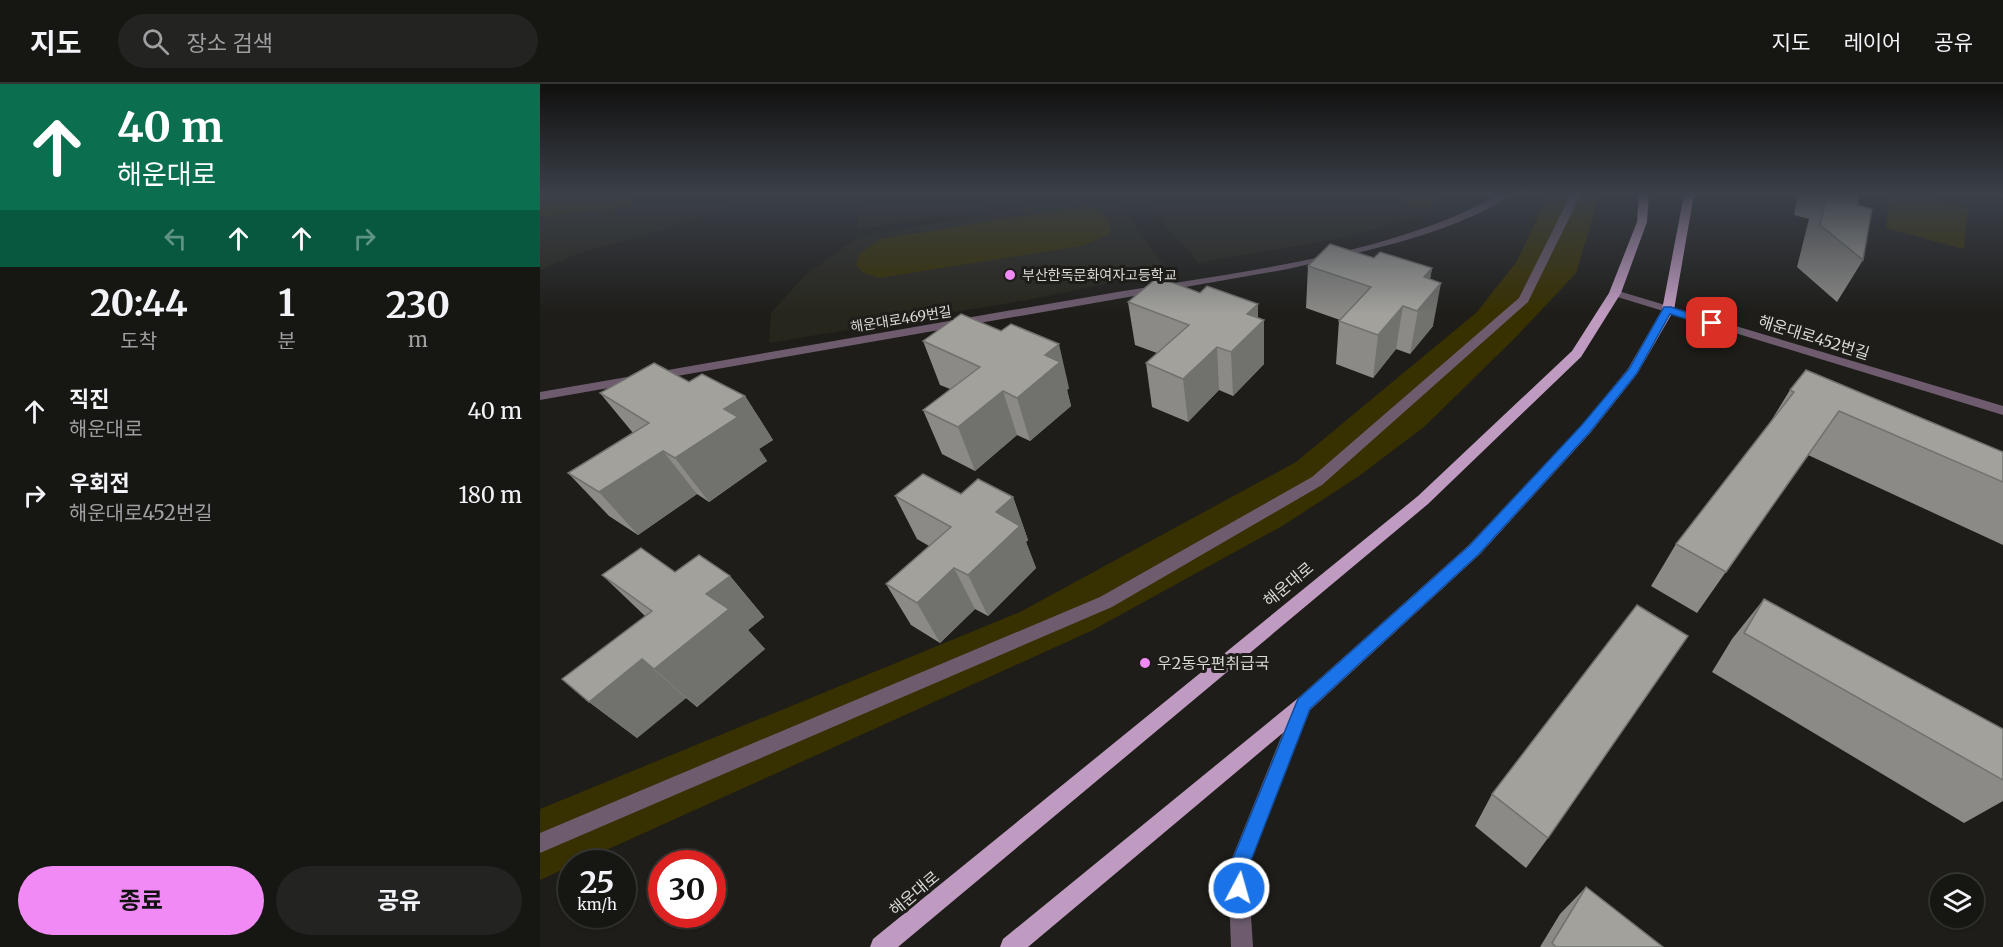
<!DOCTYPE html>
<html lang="ko">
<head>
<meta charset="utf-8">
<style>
	body { margin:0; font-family:Merriweather,"Noto Sans KR",serif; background:#232321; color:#f1f3f6; height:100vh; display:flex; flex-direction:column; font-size:22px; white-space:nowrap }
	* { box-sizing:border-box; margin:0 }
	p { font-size:20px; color:#9e9fa0 }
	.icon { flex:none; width:33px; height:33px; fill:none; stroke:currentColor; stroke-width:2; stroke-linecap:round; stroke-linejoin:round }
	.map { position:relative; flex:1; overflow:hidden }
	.panel { display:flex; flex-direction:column; background:#161613; width:540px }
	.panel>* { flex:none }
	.hud { background:#0b6e4f; color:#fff; overflow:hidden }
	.controls { position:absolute; left:1390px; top:790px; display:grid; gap:12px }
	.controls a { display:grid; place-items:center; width:54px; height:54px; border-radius:50%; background:#161613; box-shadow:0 2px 4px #0004,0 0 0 2px #353533; font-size:30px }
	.speed { position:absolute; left:18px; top:766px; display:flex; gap:12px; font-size:30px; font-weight:700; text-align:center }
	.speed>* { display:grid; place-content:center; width:78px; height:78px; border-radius:50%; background:#161613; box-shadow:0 2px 4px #0004,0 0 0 2px #353533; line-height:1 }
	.speed small { font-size:15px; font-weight:400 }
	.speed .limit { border:9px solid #d22; background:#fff; color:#111 }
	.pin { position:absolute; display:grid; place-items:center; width:51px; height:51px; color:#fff; margin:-26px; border-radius:12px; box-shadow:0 3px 9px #0006 }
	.me { position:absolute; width:66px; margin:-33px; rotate:6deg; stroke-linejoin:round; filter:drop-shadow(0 0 4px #0008) }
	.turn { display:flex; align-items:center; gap:21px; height:126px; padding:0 18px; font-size:27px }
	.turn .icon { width:78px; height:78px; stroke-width:2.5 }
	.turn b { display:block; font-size:42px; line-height:51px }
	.lanes { display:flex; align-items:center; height:57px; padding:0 18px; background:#0003; justify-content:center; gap:30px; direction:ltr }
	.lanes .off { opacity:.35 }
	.eta { display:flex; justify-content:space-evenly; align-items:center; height:102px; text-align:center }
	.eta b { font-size:36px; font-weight:700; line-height:42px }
	.button { display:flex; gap:12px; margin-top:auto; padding:12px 18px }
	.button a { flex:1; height:69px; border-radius:36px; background:#f18af4; color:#111; font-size:24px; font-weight:700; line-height:69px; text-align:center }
	.button a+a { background:#232321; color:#f1f3f6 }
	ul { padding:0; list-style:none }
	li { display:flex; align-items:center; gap:18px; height:84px; padding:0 18px }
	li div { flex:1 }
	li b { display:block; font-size:22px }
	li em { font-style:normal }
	header { display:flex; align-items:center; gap:36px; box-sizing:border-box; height:84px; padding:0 30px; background:#161613; border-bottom:2px solid #353533 }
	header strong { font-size:28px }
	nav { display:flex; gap:33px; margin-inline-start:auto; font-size:21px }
	.search { width:420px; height:54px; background:#232321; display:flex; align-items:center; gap:15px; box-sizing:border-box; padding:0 21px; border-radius:33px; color:#9e9fa0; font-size:22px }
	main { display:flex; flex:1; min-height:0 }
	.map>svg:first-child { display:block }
</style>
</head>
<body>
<header>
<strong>지도</strong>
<div class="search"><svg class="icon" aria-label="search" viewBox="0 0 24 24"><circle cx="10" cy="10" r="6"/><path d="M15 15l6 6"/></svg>장소 검색</div>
<nav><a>지도</a><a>레이어</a><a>공유</a></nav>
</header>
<main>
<section class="panel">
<div class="hud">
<div class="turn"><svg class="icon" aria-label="ahead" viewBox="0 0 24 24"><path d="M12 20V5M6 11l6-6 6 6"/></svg><div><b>40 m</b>해운대로</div></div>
<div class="lanes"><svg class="icon off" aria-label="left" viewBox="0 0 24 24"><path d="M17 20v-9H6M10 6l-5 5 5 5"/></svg><svg class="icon" aria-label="ahead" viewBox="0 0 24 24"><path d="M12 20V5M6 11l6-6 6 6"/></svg><svg class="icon" aria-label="ahead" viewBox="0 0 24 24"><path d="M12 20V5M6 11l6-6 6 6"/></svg><svg class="icon off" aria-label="right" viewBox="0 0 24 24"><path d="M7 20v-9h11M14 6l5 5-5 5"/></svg></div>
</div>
<div class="eta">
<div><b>20:44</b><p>도착</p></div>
<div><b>1</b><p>분</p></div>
<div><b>230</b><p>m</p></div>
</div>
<ul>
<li><svg class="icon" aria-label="ahead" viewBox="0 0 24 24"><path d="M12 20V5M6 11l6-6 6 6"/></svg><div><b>직진</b><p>해운대로</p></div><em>40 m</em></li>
<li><svg class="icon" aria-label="right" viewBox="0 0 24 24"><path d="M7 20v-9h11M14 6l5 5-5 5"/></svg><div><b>우회전</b><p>해운대로452번길</p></div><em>180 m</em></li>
</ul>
<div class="button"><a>종료</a><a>공유</a></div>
</section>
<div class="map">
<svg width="1463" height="863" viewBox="0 0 1463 863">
	<rect width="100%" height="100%" fill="#1e1d19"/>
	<!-- built -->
	<g fill="#27261c">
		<path d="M 0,110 L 234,110 L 119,147 L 37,170 L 0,186 Z"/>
		<path d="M 318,110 L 529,110 L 317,146 Z"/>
		<path d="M 559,110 L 576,115 L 628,187 L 487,216 L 229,259 L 231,229 L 266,190 L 319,153 Z"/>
		<path d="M 597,110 L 934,110 L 876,134 L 800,154 L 659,179 Z"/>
	</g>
	<!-- green -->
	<g fill="#373000">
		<path d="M 0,110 L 99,110 L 84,123 L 0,133 Z"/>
		<path d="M 857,110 L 916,110 L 878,124 Z"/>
		<path d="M 1004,110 L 1060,110 L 1036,189 L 976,253 L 884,343 L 819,392 L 744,441 L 551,547 L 0,796 L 0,725 L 480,528 L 756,378 L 937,228 L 977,177 L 1002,124 Z"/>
		<path d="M 1350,110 L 1368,110 L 1428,124 L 1424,165 L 1346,144 Z"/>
		<path d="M 545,122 C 562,126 570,133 570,150 L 542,162 L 339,194 L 322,188 L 316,181 L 319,170 L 341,155 Z"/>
	</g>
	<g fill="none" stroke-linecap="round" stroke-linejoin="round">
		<!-- minor -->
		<g fill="#6e5c6e" fill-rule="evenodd">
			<path d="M 960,110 L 971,110 C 961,119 947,125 935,131 C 876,158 811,170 748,185 L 0,316 L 0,308 C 187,276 373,243 560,211 C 687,189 846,174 960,110 Z"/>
			<path d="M 1031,110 L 1041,110 L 988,218 L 782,401 L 572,523 L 0,769 L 0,749 L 560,513 L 772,393 L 979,214 Z"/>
			<path d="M 1075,206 L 1463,322 L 1463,331 L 1071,211 L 1071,207 Z"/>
			<path d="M 763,613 L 769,615 L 772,621 L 708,784 L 713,863 L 691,863 L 688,784 L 754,621 L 757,615 Z"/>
		</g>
		<!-- major -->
		<g fill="#c09bc1" fill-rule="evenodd">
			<path d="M 1099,110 L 1109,110 L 1107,138 L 1081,209 L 1041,273 L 888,420 L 358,863 L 330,863 L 333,855 L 878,412 L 1032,267 L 1069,209 L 1097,138 Z"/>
			<path d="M 1148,110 L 1158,110 L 1153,116 L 1134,226 L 1097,290 L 1051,348 L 940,470 L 769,627 L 488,863 L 460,863 L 463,855 L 757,615 L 928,462 L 1041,342 L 1088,285 L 1122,226 L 1143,116 Z"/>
		</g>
	</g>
	<!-- wall -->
	<g fill="#8b8a86">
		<path d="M 1258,110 L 1318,110 L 1318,121 L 1323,176 L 1297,218 L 1257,183 L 1269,135 L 1254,131 Z"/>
		<path d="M 834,174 L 892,184 L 890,195 L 893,242 L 870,270 L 856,265 L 833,294 L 796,280 L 799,237 L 800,236 L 766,224 L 768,182 Z"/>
		<path d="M 588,218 L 718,234 L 724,280 L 693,312 L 679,306 L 648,338 L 612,323 L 606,279 L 617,269 L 595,261 Z"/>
		<path d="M 383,257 L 529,304 L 527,306 L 531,322 L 490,357 L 477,351 L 435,387 L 402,370 L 383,326 L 410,305 L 400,301 Z"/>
		<path d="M 149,298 L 205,312 L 233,356 L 219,365 L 227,377 L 169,418 L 157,410 L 98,451 L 69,432 L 28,389 L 93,349 L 60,309 Z"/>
		<path d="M 1250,306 L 1463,368 L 1463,461 L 1268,371 L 1157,529 L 1111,502 L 1136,460 L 1226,345 Z"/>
		<path d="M 421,410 L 473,413 L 488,456 L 486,458 L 496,484 L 448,532 L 435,525 L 400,559 L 371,541 L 346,500 L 389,462 L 377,455 L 355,412 Z"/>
		<path d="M 62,491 L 190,492 L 224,533 L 208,546 L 225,565 L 157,623 L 146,614 L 97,654 L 49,618 L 105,532 Z"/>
		<path d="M 1224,515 L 1463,645 L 1463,717 L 1424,739 L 1172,588 L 1192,555 Z"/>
		<path d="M 952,710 L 1008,754 L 986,784 L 935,742 Z"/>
		<path d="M 1046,803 L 1123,863 L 1000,863 L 1020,830 Z"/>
	</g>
	<!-- shaded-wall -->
	<g fill="#71716d">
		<path d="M 892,184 L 886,217 L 901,199 L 893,242 L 870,270 L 884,193 Z"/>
		<path d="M 718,220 L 718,242 L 724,236 L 724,280 L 693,312 L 691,268 L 707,230 Z"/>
		<path d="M 863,222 L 856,265 L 833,294 L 838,251 Z"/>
		<path d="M 519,260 L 529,304 L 527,306 L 531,322 L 490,357 L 477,314 L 505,271 Z"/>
		<path d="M 677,263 L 679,306 L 648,338 L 643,295 Z"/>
		<path d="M 463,307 L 477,351 L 435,387 L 418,343 Z"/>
		<path d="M 205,312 L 233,356 L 219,365 L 227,377 L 169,418 L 135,374 L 184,325 Z"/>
		<path d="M 123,367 L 157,410 L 98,451 L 59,408 Z"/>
		<path d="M 473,413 L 488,456 L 486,458 L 496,484 L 448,532 L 428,491 L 456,428 Z"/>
		<path d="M 414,484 L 435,525 L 400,559 L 377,519 Z"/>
		<path d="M 190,492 L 224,533 L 208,546 L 225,565 L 157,623 L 114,585 L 166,510 Z"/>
		<path d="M 102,575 L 146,614 L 97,654 L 49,618 Z"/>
	</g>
	<!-- building -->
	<g fill="#a2a19c" stroke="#71716d" stroke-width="1.5">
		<path d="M 1287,110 L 1318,110 L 1318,121 L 1332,125 L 1323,176 L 1280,141 Z"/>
		<path d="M 790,160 L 834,174 L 840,168 L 892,184 L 884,193 L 901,199 L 877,227 L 863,222 L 838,251 L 799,237 L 831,203 L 768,182 Z"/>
		<path d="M 618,193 L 660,209 L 667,202 L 718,220 L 707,230 L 724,236 L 691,268 L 677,263 L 643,295 L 606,279 L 649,241 L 588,218 Z"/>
		<path d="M 421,230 L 461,247 L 471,240 L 519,260 L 505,271 L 520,278 L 477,314 L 463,307 L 418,343 L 383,326 L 440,283 L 383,257 Z"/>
		<path d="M 114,279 L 149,298 L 162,290 L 205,312 L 184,325 L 198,333 L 135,374 L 123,367 L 59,408 L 28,389 L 109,339 L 60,309 Z"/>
		<path d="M 1266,286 L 1463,368 L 1463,398 L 1299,327 L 1186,488 L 1136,460 L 1254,308 L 1250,306 Z"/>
		<path d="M 383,390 L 421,410 L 438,395 L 473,413 L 456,428 L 480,442 L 428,491 L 414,484 L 377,519 L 346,500 L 411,443 L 355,412 Z"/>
		<path d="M 101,464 L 135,488 L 159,471 L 190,492 L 166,510 L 189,525 L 114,585 L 102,575 L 49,618 L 22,595 L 112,527 L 62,491 Z"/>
		<path d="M 1224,515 L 1463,645 L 1463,696 L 1204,549 Z"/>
		<path d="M 1097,521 L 1148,552 L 1008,754 L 952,710 Z"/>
		<path d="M 1046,803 L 1123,863 L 1016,863 L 1012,859 Z"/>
	</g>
	<!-- sky -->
	<linearGradient id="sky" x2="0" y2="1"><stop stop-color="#10100e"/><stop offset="0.48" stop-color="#3b4049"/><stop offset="1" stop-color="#3b4049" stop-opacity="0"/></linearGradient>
	<rect width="1463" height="230" fill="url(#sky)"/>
	<!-- route -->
	<path fill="#1a73e8" stroke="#114b97" stroke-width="1.5" d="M 1124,223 L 1131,223 L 1178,239 L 1172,243 L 1130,230 L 1097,289 L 1050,348 L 939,470 L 770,625 L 708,784 L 709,804 L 706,810 L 699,813 L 693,810 L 690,804 L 689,784 L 758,615 L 929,462 L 1041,342 L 1089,285 Z"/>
	<!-- markers -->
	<g fill="#f18af4" stroke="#1e1d19" stroke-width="2">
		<circle cx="470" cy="191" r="6"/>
		<circle cx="605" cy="579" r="6"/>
	</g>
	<g text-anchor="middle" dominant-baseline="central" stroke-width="6" stroke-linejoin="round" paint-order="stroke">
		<!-- far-poi labels -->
		<g font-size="14" fill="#d9d9d6" stroke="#1e1d19" text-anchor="start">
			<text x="482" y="191">부산한독문화여자고등학교</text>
		</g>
		<!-- far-street labels -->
		<g font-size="14" fill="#d9d9d6" stroke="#1e1d19">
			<text transform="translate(361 235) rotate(-9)">해운대로469번길</text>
		</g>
		<!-- street labels -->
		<g font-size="16" fill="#d9d9d6" stroke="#1e1d19">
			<text transform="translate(1274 253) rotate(17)">해운대로452번길</text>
			<text transform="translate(748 500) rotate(-40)">해운대로</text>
			<text transform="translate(374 809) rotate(-40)">해운대로</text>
		</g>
		<!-- poi labels -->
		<g font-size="16" fill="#d9d9d6" stroke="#1e1d19" text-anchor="start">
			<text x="617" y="579">우2동우편취급국</text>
		</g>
	</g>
</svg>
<div class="controls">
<a><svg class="icon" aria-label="layers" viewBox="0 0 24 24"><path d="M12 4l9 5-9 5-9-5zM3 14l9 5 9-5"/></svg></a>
</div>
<div class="speed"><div>25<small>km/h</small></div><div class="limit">30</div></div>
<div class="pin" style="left:1172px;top:239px;background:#d93025"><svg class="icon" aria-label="arrive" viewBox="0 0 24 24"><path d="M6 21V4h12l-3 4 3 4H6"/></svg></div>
<svg class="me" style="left:699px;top:804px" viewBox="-20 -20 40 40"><circle r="17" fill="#1a73e8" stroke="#fff" stroke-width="3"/><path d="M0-11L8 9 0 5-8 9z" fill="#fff"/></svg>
</div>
</main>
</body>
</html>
